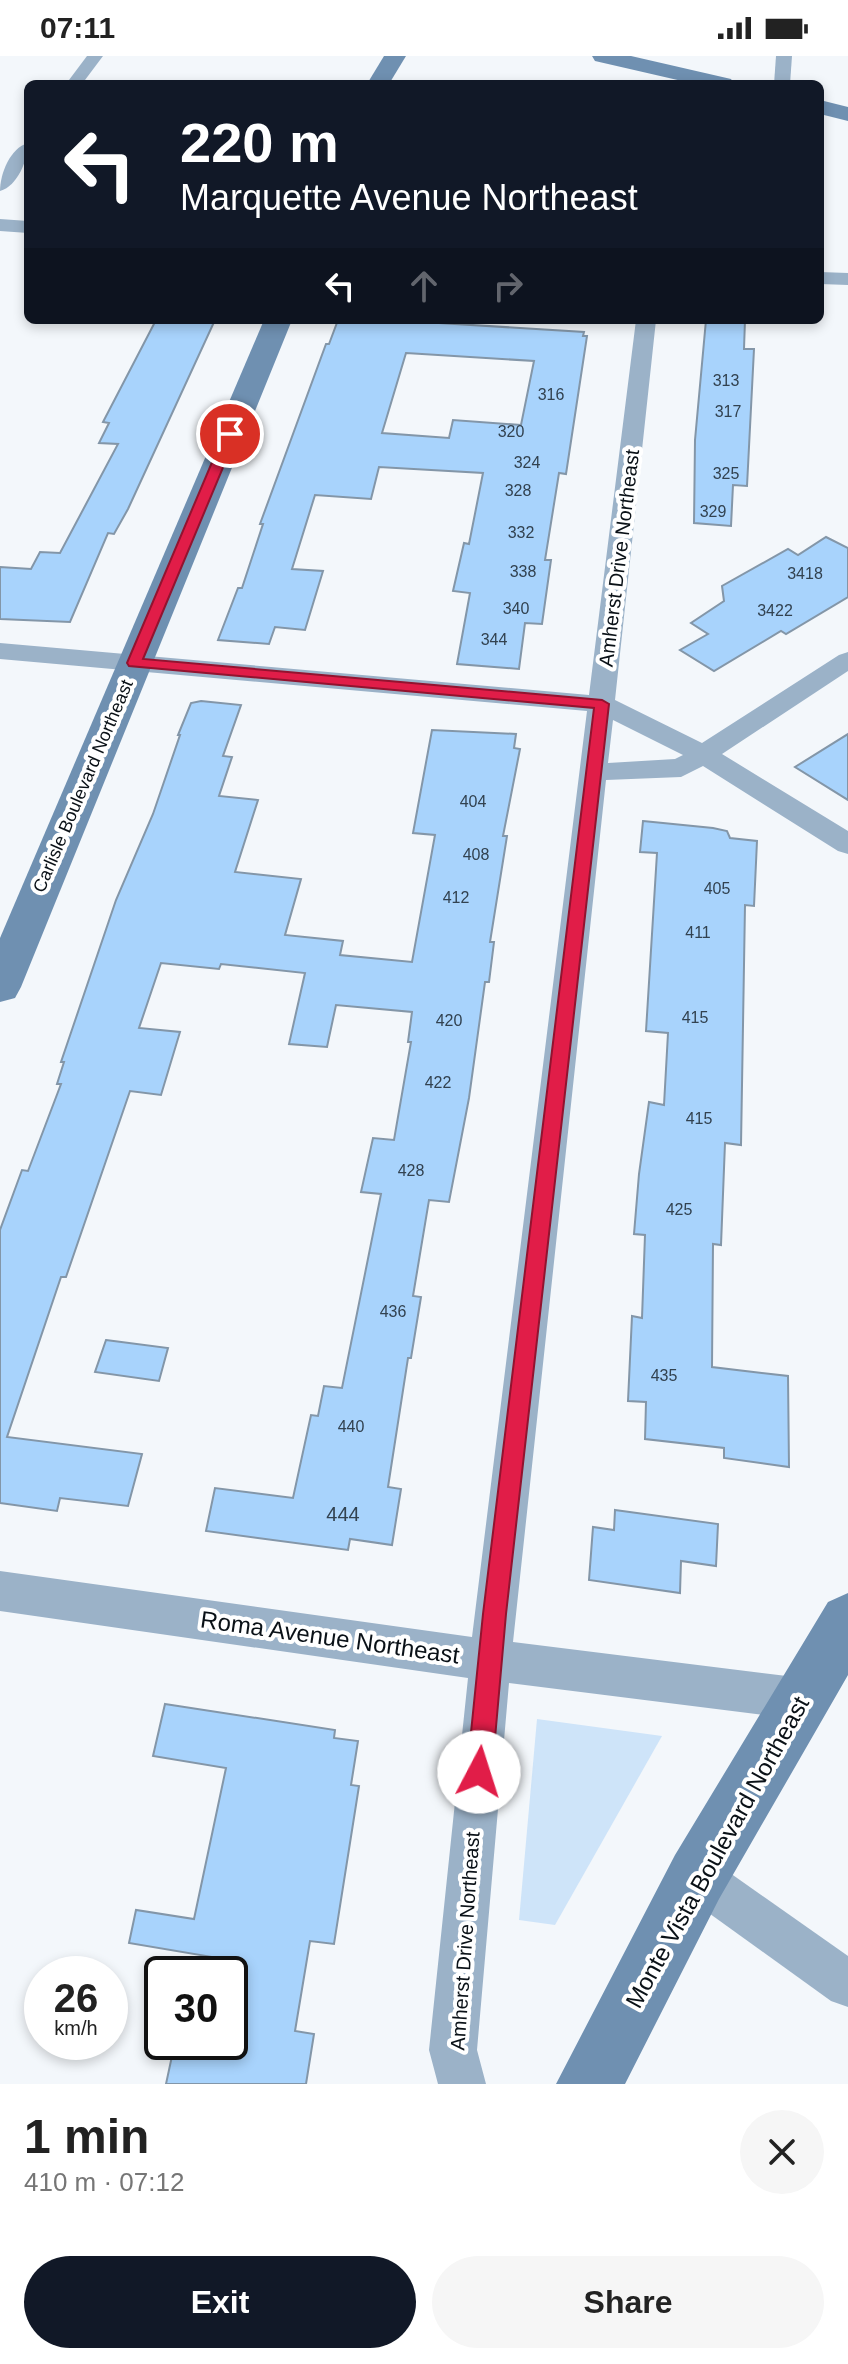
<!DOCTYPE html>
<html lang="en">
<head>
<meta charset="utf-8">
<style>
	body { margin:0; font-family:Arial,sans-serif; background:#f6f6f6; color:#222; height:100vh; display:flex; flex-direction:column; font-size:30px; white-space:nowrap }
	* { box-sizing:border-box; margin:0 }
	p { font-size:26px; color:#767676 }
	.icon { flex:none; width:44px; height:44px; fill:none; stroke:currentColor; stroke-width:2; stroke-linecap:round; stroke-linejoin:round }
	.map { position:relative; height:2028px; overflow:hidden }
	.panel { display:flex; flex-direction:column; background:#fff; flex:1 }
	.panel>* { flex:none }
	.hud { position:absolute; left:24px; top:24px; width:800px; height:244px; border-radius:12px; box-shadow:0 4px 12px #0003; background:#111827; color:#fff; overflow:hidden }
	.speed { position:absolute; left:24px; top:1900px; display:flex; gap:16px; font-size:40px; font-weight:700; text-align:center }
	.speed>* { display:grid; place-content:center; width:104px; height:104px; border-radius:50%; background:#fff; box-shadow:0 4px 12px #0003; line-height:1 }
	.speed small { font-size:20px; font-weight:400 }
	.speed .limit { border:4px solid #111; border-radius:12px; background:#fff; color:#111 }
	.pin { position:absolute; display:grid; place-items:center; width:68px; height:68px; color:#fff; margin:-34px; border:4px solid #fff; border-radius:50%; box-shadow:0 2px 8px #0007 }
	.me { position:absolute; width:88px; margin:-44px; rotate:5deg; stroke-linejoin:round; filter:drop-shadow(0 0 6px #0008) }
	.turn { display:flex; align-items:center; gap:28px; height:168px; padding:0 24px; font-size:36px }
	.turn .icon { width:104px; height:104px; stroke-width:2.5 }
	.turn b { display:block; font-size:56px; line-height:68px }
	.lanes { display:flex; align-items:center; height:76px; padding:0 24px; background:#0003; justify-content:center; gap:40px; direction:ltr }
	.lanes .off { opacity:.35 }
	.round { display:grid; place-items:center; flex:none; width:84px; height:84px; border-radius:42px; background:#f6f6f6 }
	.overview { display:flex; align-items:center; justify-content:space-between; height:136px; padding:0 24px }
	h1 { font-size:48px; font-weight:800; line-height:60px }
	.cta { display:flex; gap:16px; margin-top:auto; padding:16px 24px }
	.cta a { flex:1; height:92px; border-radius:48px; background:#111827; color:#fff; font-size:32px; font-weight:800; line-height:92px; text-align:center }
	.cta a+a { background:#f6f6f6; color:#222 }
	.status { display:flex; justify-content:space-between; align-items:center; height:56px; padding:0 40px; background:#fff; direction:ltr }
	.status svg { height:22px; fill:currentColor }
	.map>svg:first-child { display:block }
</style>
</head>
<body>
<div class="status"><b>07:11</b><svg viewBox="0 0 49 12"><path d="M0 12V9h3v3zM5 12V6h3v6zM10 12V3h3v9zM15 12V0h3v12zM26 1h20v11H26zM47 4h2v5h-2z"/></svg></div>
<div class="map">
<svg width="848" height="2028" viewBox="0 0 848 2028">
	<rect width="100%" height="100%" fill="#f3f7fb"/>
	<!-- green -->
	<path fill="#cee4f9" d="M 537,1663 L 662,1680 L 555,1869 L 519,1864 Z"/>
	<!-- building -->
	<g fill="#a8d3fc" stroke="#8396a8" stroke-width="2" fill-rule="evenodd">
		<path d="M 156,264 L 215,264 L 128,453 L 114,478 L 108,477 L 70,566 L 0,563 L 0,511 L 31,513 L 40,496 L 60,497 L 118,388 L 99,387 L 109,367 L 103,366 Z"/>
		<path d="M 338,264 L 441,264 L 440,267 L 584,276 L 583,280 L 587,280 L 566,418 L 559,417 L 545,504 L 551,504 L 542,568 L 525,567 L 519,613 L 457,608 L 470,537 L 453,535 L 464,487 L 469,488 L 483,417 L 379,411 L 371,443 L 315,439 L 292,513 L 323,515 L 305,574 L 275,571 L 269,588 L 218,584 L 238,532 L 242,532 L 263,468 L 260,468 L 326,288 L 329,288 ZM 406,297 L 534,305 L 521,369 L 453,364 L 449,382 L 382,377 Z"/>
		<path d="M 706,264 L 745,264 L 744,293 L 754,293 L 747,430 L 733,429 L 731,470 L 694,467 L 695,384 Z"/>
		<path d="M 826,481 L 848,492 L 848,541 L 786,578 L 781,575 L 714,615 L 680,594 L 708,578 L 691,567 L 724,545 L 722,530 L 788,493 L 798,499 Z"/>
		<path d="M 201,645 L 241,649 L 223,700 L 232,701 L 219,740 L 258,744 L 235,816 L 301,823 L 285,879 L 343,885 L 340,899 L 412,906 L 435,779 L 413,777 L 432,674 L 516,678 L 514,692 L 520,693 L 503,780 L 507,780 L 490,886 L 494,886 L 489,926 L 485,926 L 469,1042 L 449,1146 L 429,1144 L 413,1240 L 421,1241 L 411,1302 L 408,1302 L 388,1431 L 401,1433 L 392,1489 L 350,1483 L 348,1494 L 206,1475 L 215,1432 L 293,1442 L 311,1359 L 318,1360 L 324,1330 L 342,1332 L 381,1138 L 361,1136 L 373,1082 L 394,1084 L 411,986 L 408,986 L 412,956 L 336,949 L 327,991 L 289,988 L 305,917 L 221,908 L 219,913 L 161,907 L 139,972 L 180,976 L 161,1039 L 130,1035 L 66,1221 L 61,1221 L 7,1381 L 142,1398 L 128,1450 L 60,1442 L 57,1455 L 0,1447 L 0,1174 L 22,1114 L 28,1115 L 61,1028 L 57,1028 L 64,1006 L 61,1006 L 116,844 L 153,758 L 180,679 L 178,679 L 191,647 Z"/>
		<path d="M 848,678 L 848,744 L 795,711 Z"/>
		<path d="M 643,765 L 713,772 L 727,775 L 730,782 L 757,785 L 754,850 L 745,849 L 741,1089 L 725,1087 L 721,1189 L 713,1188 L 712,1311 L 788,1320 L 789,1411 L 724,1402 L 724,1392 L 645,1383 L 646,1346 L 628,1345 L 632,1260 L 642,1262 L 645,1179 L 634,1178 L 639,1118 L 649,1046 L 664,1049 L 668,977 L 646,975 L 657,797 L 640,796 Z"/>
		<path d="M 106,1284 L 168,1292 L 159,1325 L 95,1316 Z"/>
		<path d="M 615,1454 L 718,1468 L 716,1510 L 681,1505 L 680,1537 L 589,1524 L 593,1471 L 614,1474 Z"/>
		<path d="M 165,1648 L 335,1674 L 334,1682 L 358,1685 L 351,1729 L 359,1730 L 334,1888 L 310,1885 L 295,1975 L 314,1978 L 306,2028 L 166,2028 L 175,1986 L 230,1986 L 230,1904 L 129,1887 L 136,1854 L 194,1863 L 226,1712 L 153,1700 Z"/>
	</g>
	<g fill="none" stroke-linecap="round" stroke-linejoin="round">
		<!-- street -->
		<g fill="#9bb2c8" fill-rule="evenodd">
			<path d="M 87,0 L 103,0 L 82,28 L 66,28 Z"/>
			<path d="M 776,0 L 792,0 L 790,28 L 774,28 Z"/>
			<path d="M 28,87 C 28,103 18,130 0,135 C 0,118 10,92 28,87 Z"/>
			<path d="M 0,163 L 28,165 L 28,177 L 0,175 Z"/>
			<path d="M 820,216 L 848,217 L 848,229 L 820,228 Z"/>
			<path d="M 636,264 L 656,264 L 615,644 L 702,687 L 839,599 L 848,596 L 848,615 L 722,698 L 848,775 L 848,798 L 838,795 L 703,710 L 681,721 L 606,724 L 513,1586 L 803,1622 L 818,1628 L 824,1643 L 818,1658 L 803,1664 L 509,1627 L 477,1994 L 486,2028 L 438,2028 L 429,1994 L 468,1622 L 0,1555 L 0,1515 L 472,1581 L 587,655 L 0,603 L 0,587 L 589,639 ZM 613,664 L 683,699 L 675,703 L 608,707 Z"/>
			<path d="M 697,1798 L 713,1805 L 848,1900 L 848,1951 L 831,1945 L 681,1837 L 674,1821 L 681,1805 Z"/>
		</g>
		<!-- secondary -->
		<g fill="#6f90b1" fill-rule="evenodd">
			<path d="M 384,0 L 406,0 L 389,28 L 367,28 Z"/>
			<path d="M 592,0 L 631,0 L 731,23 L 734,28 L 695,28 L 595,5 Z"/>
			<path d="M 820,44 L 848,51 L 848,65 L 820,58 Z"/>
			<path d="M 264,264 L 292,264 L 21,931 L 15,942 L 0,946 L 0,882 Z"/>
			<path d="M 848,1537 L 848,1619 L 719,1843 L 625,2028 L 556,2028 L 675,1799 L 828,1546 Z"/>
		</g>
	</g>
	<!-- route -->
	<path fill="#e11d48" stroke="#92132f" stroke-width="2" d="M 230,374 L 237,378 L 143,603 L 602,644 L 609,648 L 506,1558 L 492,1716 L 488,1724 L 479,1728 L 470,1724 L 467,1716 L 483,1558 L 594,652 L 129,610 L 127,607 L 224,378 Z"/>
	<g text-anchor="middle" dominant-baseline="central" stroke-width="8" stroke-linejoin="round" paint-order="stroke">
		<!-- number labels -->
		<g font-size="16" fill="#324250">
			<text x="726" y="324">313</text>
			<text x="551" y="338">316</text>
			<text x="728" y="355">317</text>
			<text x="511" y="375">320</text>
			<text x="527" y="406">324</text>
			<text x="726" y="417">325</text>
			<text x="518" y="434">328</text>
			<text x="713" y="455">329</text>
			<text x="521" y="476">332</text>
			<text x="523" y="515">338</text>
			<text x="805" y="517">3418</text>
			<text x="516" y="552">340</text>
			<text x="775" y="554">3422</text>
			<text x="494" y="583">344</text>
			<text x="473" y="745">404</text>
			<text x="476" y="798">408</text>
			<text x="717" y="832">405</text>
			<text x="456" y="841">412</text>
			<text x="698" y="876">411</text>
			<text x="695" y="961">415</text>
			<text x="449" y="964">420</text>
			<text x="438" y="1026">422</text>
			<text x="699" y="1062">415</text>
			<text x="411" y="1114">428</text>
			<text x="679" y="1153">425</text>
			<text x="393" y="1255">436</text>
			<text x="664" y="1319">435</text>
			<text x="351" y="1370">440</text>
		</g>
		<!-- far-street labels -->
		<g font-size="18" fill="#0a1117" stroke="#fff">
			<text transform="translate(83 730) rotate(-67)">Carlisle Boulevard Northeast</text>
		</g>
		<!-- street labels -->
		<g font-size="20" fill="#0a1117" stroke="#fff">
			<text transform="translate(619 502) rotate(-83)">Amherst Drive Northeast</text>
			<text transform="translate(465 1885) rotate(-86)">Amherst Drive Northeast</text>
		</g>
		<!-- near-number labels -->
		<g font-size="20" fill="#324250">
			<text x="343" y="1458">444</text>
		</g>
		<!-- near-street labels -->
		<g font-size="24" fill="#0a1117" stroke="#fff">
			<text transform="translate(330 1581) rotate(8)">Roma Avenue Northeast</text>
			<text transform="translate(717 1796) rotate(-61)">Monte Vista Boulevard Northeast</text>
		</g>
	</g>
</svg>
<div class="speed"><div>26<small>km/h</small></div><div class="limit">30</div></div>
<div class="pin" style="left:230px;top:378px;background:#d93025"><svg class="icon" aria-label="arrive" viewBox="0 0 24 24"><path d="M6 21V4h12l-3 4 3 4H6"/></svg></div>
<svg class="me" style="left:479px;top:1716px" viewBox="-20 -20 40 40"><circle r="19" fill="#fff"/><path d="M0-13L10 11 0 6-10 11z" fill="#e11d48"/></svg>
<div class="hud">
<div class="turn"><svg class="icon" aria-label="left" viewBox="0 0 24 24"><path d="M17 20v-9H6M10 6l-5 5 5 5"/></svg><div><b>220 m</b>Marquette Avenue Northeast</div></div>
<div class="lanes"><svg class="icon" aria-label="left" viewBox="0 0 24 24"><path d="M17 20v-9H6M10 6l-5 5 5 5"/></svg><svg class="icon off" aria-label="ahead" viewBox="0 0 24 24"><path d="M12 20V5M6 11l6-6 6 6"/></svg><svg class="icon off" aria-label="right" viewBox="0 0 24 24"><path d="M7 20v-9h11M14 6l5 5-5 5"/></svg></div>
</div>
</div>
<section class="panel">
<div class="overview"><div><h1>1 min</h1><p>410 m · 07:12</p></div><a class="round"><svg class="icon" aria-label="close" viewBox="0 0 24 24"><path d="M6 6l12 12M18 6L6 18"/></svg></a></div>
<div class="cta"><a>Exit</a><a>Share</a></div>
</section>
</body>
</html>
